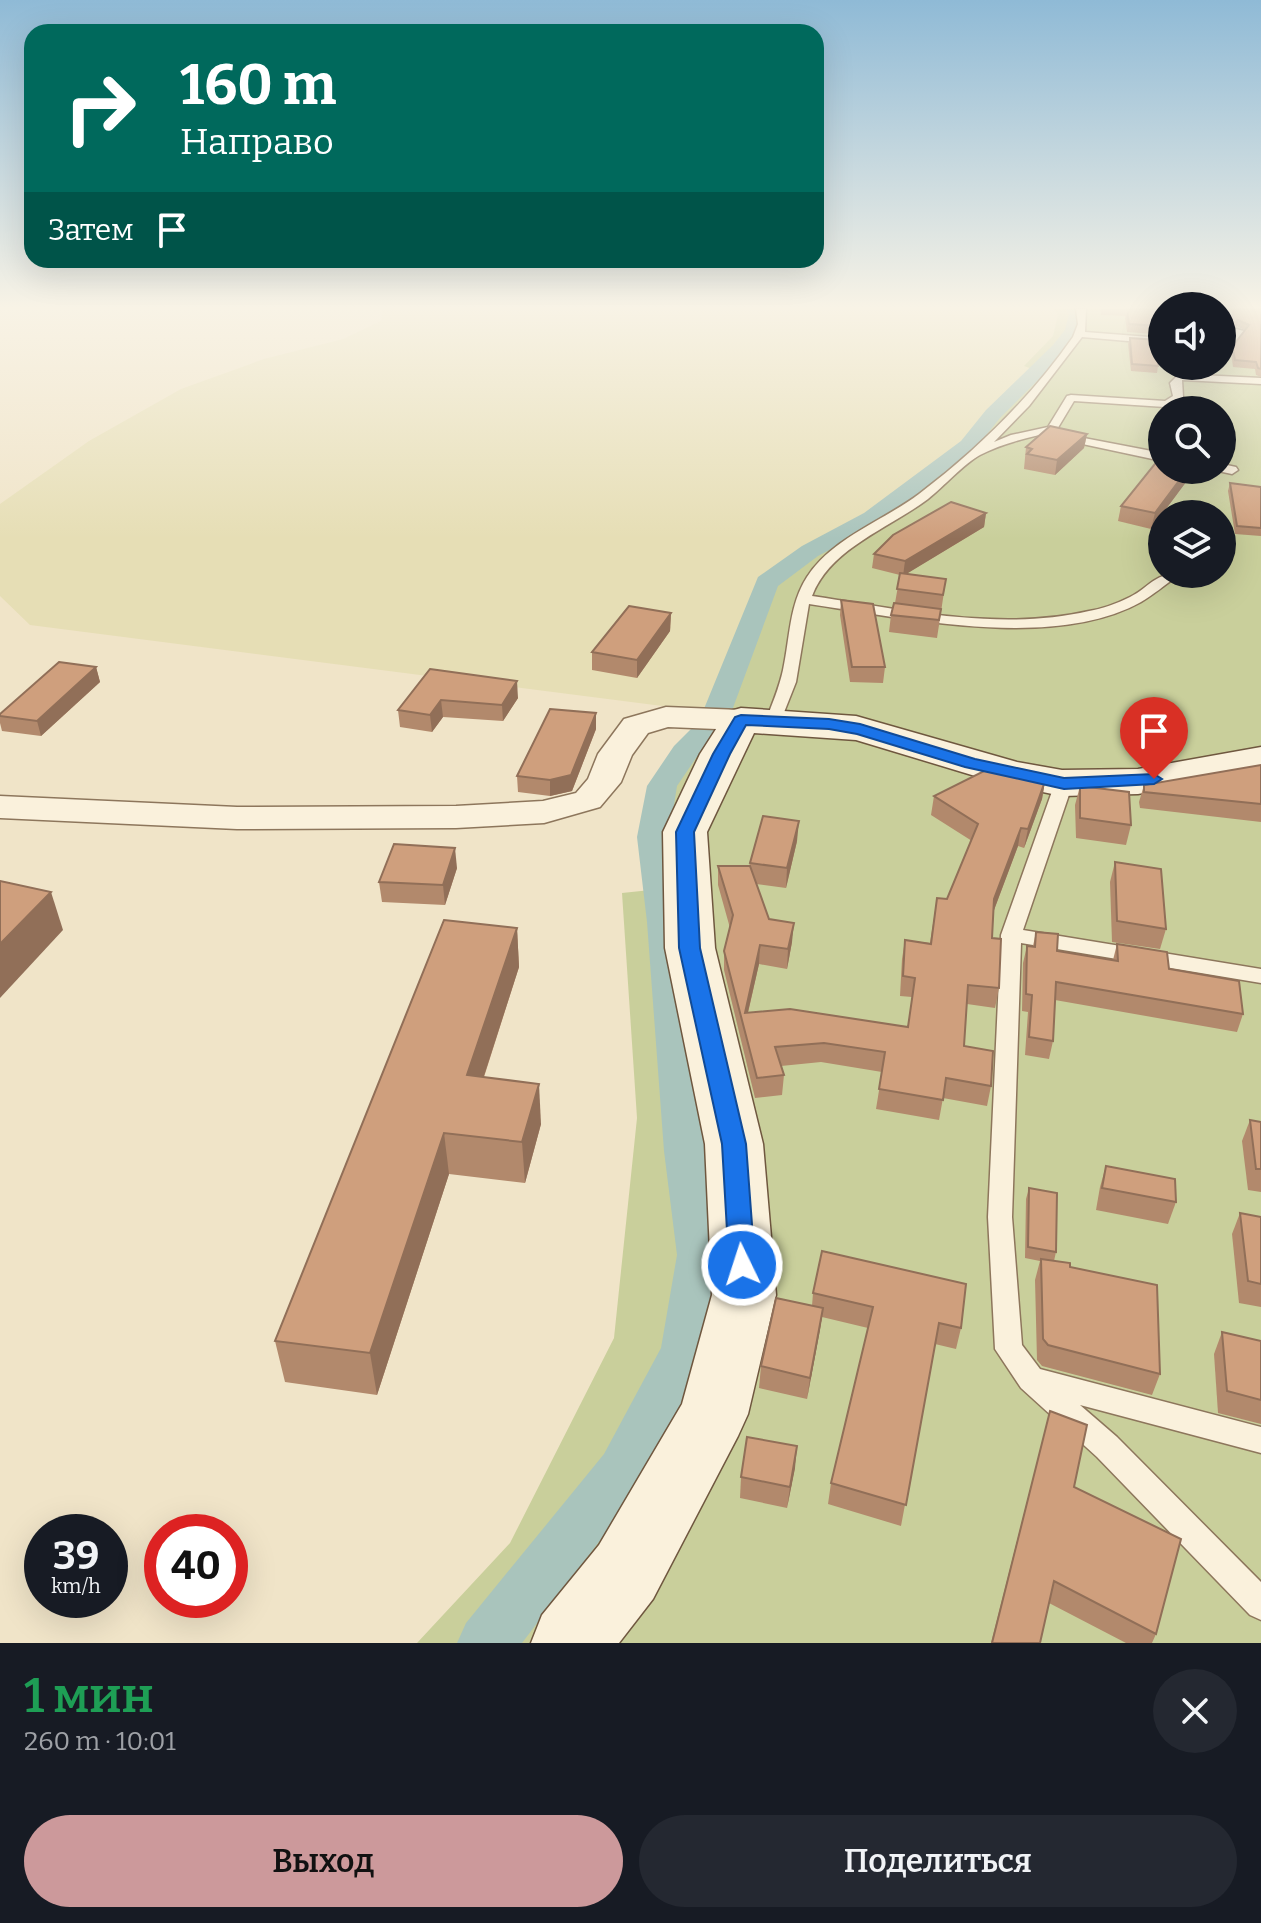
<!DOCTYPE html>
<html lang="ru">
<head>
<meta charset="utf-8">
<style>
	body { margin:0; font-family:Bitter,serif; background:#242831; color:#f1f3f6; height:100vh; display:flex; flex-direction:column; font-size:30px; white-space:nowrap }
	* { box-sizing:border-box; margin:0 }
	p { font-size:26px; color:#9ea1a6 }
	.icon { flex:none; width:44px; height:44px; fill:none; stroke:currentColor; stroke-width:2; stroke-linecap:round; stroke-linejoin:round }
	.map { position:relative; height:1643px; overflow:hidden }
	.drawer { display:flex; flex-direction:column; background:#171b24; flex:1 }
	.drawer>* { flex:none }
	.guide { position:absolute; left:24px; top:24px; width:800px; height:244px; border-radius:24px; box-shadow:0 8px 32px #0002; background:#00695c; color:#fff; overflow:hidden }
	.tools { position:absolute; left:1148px; top:292px; display:grid; gap:16px }
	.tools a { display:grid; place-items:center; width:88px; height:88px; border-radius:50%; background:#171b24; box-shadow:0 8px 32px #0002; font-size:40px }
	.speed { position:absolute; left:24px; top:1514px; display:flex; gap:16px; font-size:40px; font-weight:700; text-align:center }
	.speed>* { display:grid; place-content:center; width:104px; height:104px; border-radius:50%; background:#171b24; box-shadow:0 8px 32px #0002; line-height:1 }
	.speed small { font-size:20px; font-weight:400 }
	.speed .limit { border:12px solid #d22; background:#fff; color:#111 }
	.pin { position:absolute; display:grid; place-items:center; width:68px; height:68px; color:#fff; margin:-82px -34px; border-radius:50% 50% 50% 0; rotate:-45deg; box-shadow:0 0 8px #0007 }
	.pin .icon { rotate:45deg }
	.me { position:absolute; width:88px; margin:-44px; rotate:356deg; stroke-linejoin:round; filter:drop-shadow(0 0 6px #0008) }
	.turn { display:flex; align-items:center; gap:28px; height:168px; padding:0 24px; font-size:36px }
	.turn .icon { width:104px; height:104px; stroke-width:2.5 }
	.turn b { display:block; font-size:56px; line-height:68px }
	.then { display:flex; align-items:center; height:76px; padding:0 24px; background:#0003; gap:16px; font-size:30px }
	.round { display:grid; place-items:center; flex:none; width:84px; height:84px; border-radius:42px; background:#242831 }
	.headline { display:flex; align-items:center; justify-content:space-between; height:136px; padding:0 24px }
	h1 { font-size:48px; font-weight:600; line-height:60px; color:#1e9e55 }
	.cta { display:flex; gap:16px; margin-top:auto; padding:16px 24px }
	.cta a { flex:1; height:92px; border-radius:48px; background:#cc999b; color:#111; font-size:32px; font-weight:600; line-height:92px; text-align:center }
	.cta a+a { background:#242831; color:#f1f3f6 }
	.map>svg:first-child { display:block }
</style>
</head>
<body>
<div class="map">
<svg width="1261" height="1643" viewBox="0 0 1261 1643">
	<rect width="100%" height="100%" fill="#f0e4c8"/>
	<!-- farmland -->
	<path fill="#e6deb5" d="M 382,309 L 1073,309 L 1059,349 L 993,414 L 968,445 L 872,518 L 810,551 L 736,665 L 717,713 L 30,625 L 0,596 L 0,504 L 89,441 L 181,389 L 264,359 L 343,339 L 381,321 Z"/>
	<!-- green -->
	<path fill="#c9cf9b" fill-rule="evenodd" d="M 1054,309 L 1162,309 L 1162,366 L 1222,366 L 1222,309 L 1261,309 L 1261,1643 L 417,1643 L 510,1543 L 614,1338 L 637,1118 L 622,893 L 660,889 L 653,837 L 662,786 L 685,752 L 712,724 L 767,582 L 810,551 L 872,518 L 968,445 L 993,414 L 1038,371 L 1024,366 L 1053,336 L 1058,315 ZM 1162,410 L 1222,410 L 1222,470 L 1162,470 ZM 1162,514 L 1222,514 L 1222,574 L 1162,574 Z"/>
	<g fill="none" stroke-linecap="round" stroke-linejoin="round">
		<!-- canal -->
		<path fill="#a9c4bc" fill-rule="evenodd" d="M 1065,309 L 1083,311 L 1085,314 L 1081,330 L 1065,353 L 1000,418 L 975,449 L 880,523 L 818,556 L 778,586 L 727,724 L 696,758 L 677,786 L 669,837 L 683,922 L 706,1151 L 723,1255 L 709,1351 L 640,1488 L 522,1643 L 457,1643 L 466,1623 L 604,1454 L 661,1348 L 677,1255 L 664,1151 L 647,922 L 637,837 L 647,786 L 674,746 L 699,721 L 758,577 L 802,546 L 864,513 L 961,441 L 986,410 L 1053,345 L 1065,330 L 1069,314 Z"/>
		<defs>
			<g id="lane">
				<path d="M 1076,309 L 1086,309 L 1085,332 L 1162,338 L 1162,344 L 1082,337 L 1029,406 L 994,442 L 1011,435 L 1048,427 L 1067,396 L 1071,395 L 1165,401 L 1173,396 L 1170,383 L 1179,374 L 1261,378 L 1261,384 L 1182,380 L 1183,397 L 1177,404 L 1165,407 L 1074,401 L 1056,431 C 1031,437 1003,443 980,455 C 965,463 943,487 928,499 C 890,528 830,548 812,596 C 902,609 998,632 1089,611 C 1102,609 1118,603 1130,597 C 1150,587 1153,574 1178,574 L 1176,577 C 1165,585 1153,595 1141,602 C 1053,651 904,618 809,604 L 796,682 L 779,725 L 767,725 L 765,722 C 772,705 779,688 783,670 C 790,638 789,605 807,577 C 832,538 883,521 919,494 C 977,450 1031,397 1073,337 L 1078,324 Z"/>
				<path d="M 1236,329 L 1244,331 L 1231,348 L 1222,348 L 1222,342 L 1225,343 Z"/>
				<path d="M 1063,434 L 1162,453 L 1162,461 L 1059,439 L 1059,435 Z"/>
				<path d="M 1222,464 L 1236,467 L 1238,470 L 1232,474 L 1218,471 L 1222,470 Z"/>
				<path d="M 1064,778 L 1073,783 L 1023,930 L 1261,969 L 1261,983 L 1021,943 L 1012,1217 L 1022,1345 L 1040,1369 L 1261,1427 L 1261,1453 L 1080,1405 L 1117,1437 L 1261,1582 L 1261,1620 L 1250,1615 L 1097,1457 L 1021,1388 L 995,1349 L 988,1217 L 1001,935 L 1055,783 Z"/>
			</g>
			<path id="street" d="M 666,707 L 741,710 L 752,713 L 757,720 L 752,727 L 741,730 L 668,727 L 648,733 L 632,755 L 621,782 L 600,807 L 544,823 L 456,828 L 237,829 L 0,818 L 0,796 L 237,807 L 456,806 L 543,801 L 576,793 L 588,779 L 598,754 L 624,719 Z"/>
			<path id="secondary" d="M 741,708 L 856,716 L 1017,762 L 1062,770 L 1138,769 L 1261,747 L 1261,771 L 1138,794 L 1062,796 L 995,782 L 856,740 L 754,733 L 707,832 L 715,948 L 763,1144 L 776,1295 L 748,1414 L 738,1436 L 653,1599 L 619,1643 L 531,1643 L 542,1615 L 599,1545 L 682,1404 L 712,1295 L 705,1144 L 665,948 L 663,832 L 700,754 L 727,712 Z"/>
		</defs>
		<!-- lane casing -->
		<use href="#lane" stroke="#8d765c" stroke-width="3"/>
		<!-- street casing -->
		<use href="#street" stroke="#8d765c" stroke-width="3"/>
		<!-- secondary casing -->
		<use href="#secondary" stroke="#6f573f" stroke-width="3"/>
		<!-- lane -->
		<use href="#lane" fill="#faf1dc" fill-rule="evenodd"/>
		<!-- street -->
		<use href="#street" fill="#faf1dc" fill-rule="evenodd"/>
		<!-- secondary -->
		<use href="#secondary" fill="#faf1dc" fill-rule="evenodd"/>
	</g>
	<!-- wall -->
	<g fill="#b2896c">
		<path d="M 1101,309 L 1154,309 L 1157,326 L 1155,334 L 1127,332 L 1125,316 L 1101,315 Z"/>
		<path d="M 1234,309 L 1261,309 L 1261,377 L 1256,375 L 1255,369 L 1233,367 L 1231,352 L 1224,351 L 1226,344 L 1235,343 L 1245,330 L 1237,326 L 1228,334 Z"/>
		<path d="M 1130,338 L 1158,366 L 1157,373 L 1131,371 L 1128,344 Z"/>
		<path d="M 1087,434 L 1084,448 L 1055,475 L 1024,469 L 1026,447 Z"/>
		<path d="M 1195,470 L 1151,529 L 1118,521 L 1121,506 Z"/>
		<path d="M 1230,483 L 1261,487 L 1261,536 L 1235,534 L 1228,491 Z"/>
		<path d="M 986,513 L 984,527 L 906,574 L 946,579 L 937,638 L 889,632 L 891,615 L 895,603 L 900,575 L 872,568 L 874,554 Z"/>
		<path d="M 841,600 L 885,667 L 883,683 L 850,682 L 840,615 Z"/>
		<path d="M 671,613 L 670,631 L 637,678 L 592,670 L 592,652 Z"/>
		<path d="M 96,667 L 100,682 L 41,736 L 2,731 L 0,723 L 0,714 Z"/>
		<path d="M 430,669 L 518,698 L 503,721 L 443,717 L 432,732 L 400,727 L 398,710 Z"/>
		<path d="M 596,713 L 596,729 L 572,791 L 550,796 L 518,792 L 517,776 Z"/>
		<path d="M 1261,765 L 1261,822 L 1140,808 L 1139,802 L 1144,785 Z"/>
		<path d="M 1045,781 L 1042,799 L 1024,848 L 1018,846 L 994,910 L 992,938 L 999,988 L 995,1008 L 967,1004 L 964,1046 L 991,1086 L 987,1106 L 943,1098 L 939,1120 L 876,1109 L 882,1072 L 821,1062 L 781,1066 L 784,1075 L 782,1095 L 755,1098 L 724,970 L 724,951 L 730,928 L 718,885 L 718,866 L 749,866 L 750,863 L 797,841 L 786,888 L 756,884 L 769,919 L 792,942 L 787,969 L 759,964 L 748,1013 L 908,1027 L 912,997 L 900,996 L 902,959 L 905,940 L 930,943 L 937,898 L 947,899 L 972,841 L 931,815 L 934,796 Z"/>
		<path d="M 1080,786 L 1131,825 L 1126,845 L 1076,838 L 1075,805 Z"/>
		<path d="M 1115,862 L 1166,929 L 1160,949 L 1112,942 L 1110,882 Z"/>
		<path d="M 457,868 L 445,905 L 382,902 L 379,882 Z"/>
		<path d="M 517,928 L 519,967 L 484,1077 L 541,1124 L 525,1183 L 449,1174 L 377,1395 L 285,1382 L 275,1341 Z"/>
		<path d="M 1036,932 L 1057,951 L 1113,960 L 1117,944 L 1169,969 L 1243,1014 L 1237,1032 L 1055,1000 L 1053,1041 L 1049,1059 L 1025,1055 L 1028,1012 L 1022,1011 L 1023,963 L 1027,946 L 1033,946 Z"/>
		<path d="M 1250,1120 L 1261,1122 L 1261,1192 L 1248,1190 L 1242,1141 Z"/>
		<path d="M 1106,1166 L 1176,1202 L 1168,1224 L 1096,1210 L 1100,1187 Z"/>
		<path d="M 1029,1188 L 1056,1252 L 1054,1261 L 1070,1267 L 1160,1374 L 1152,1395 L 1042,1366 L 1037,1360 L 1035,1280 L 1040,1261 L 1025,1258 L 1026,1199 Z"/>
		<path d="M 1240,1213 L 1261,1217 L 1261,1307 L 1239,1303 L 1232,1234 Z"/>
		<path d="M 813,1293 L 961,1328 L 956,1349 L 935,1344 L 901,1526 L 828,1504 L 831,1483 L 868,1328 L 822,1317 L 807,1399 L 759,1388 L 761,1366 L 812,1306 Z"/>
		<path d="M 1222,1332 L 1261,1341 L 1261,1424 L 1218,1413 L 1214,1354 Z"/>
		<path d="M 1050,1411 L 1074,1487 L 1156,1634 L 1152,1643 L 1126,1643 L 1049,1603 L 1040,1643 L 991,1643 Z"/>
		<path d="M 795,1468 L 787,1508 L 740,1498 L 741,1477 Z"/>
	</g>
	<!-- shaded-wall -->
	<g fill="#916f58">
		<path d="M 1238,320 L 1237,326 L 1228,334 L 1230,327 Z"/>
		<path d="M 1087,434 L 1084,448 L 1055,475 L 1057,460 Z"/>
		<path d="M 1187,470 L 1195,470 L 1151,529 L 1155,513 Z"/>
		<path d="M 986,513 L 984,527 L 903,576 L 905,561 Z"/>
		<path d="M 671,613 L 670,631 L 637,678 L 637,660 Z"/>
		<path d="M 96,667 L 100,682 L 41,736 L 37,721 Z"/>
		<path d="M 517,681 L 518,698 L 503,721 L 502,705 Z"/>
		<path d="M 441,700 L 443,717 L 432,732 L 430,715 Z"/>
		<path d="M 596,713 L 596,729 L 572,791 L 550,796 L 550,780 Z"/>
		<path d="M 1045,781 L 1042,799 L 1024,848 L 1028,829 Z"/>
		<path d="M 799,821 L 797,841 L 786,888 L 787,868 Z"/>
		<path d="M 1021,828 L 1018,846 L 991,918 L 994,899 Z"/>
		<path d="M 455,848 L 457,868 L 445,905 L 443,885 Z"/>
		<path d="M 51,892 L 63,930 L 0,998 L 0,944 Z"/>
		<path d="M 794,923 L 792,942 L 787,969 L 788,949 Z"/>
		<path d="M 517,928 L 519,967 L 471,1116 L 467,1075 Z"/>
		<path d="M 760,945 L 759,964 L 744,1029 L 745,1013 Z"/>
		<path d="M 539,1084 L 541,1124 L 525,1183 L 522,1142 Z"/>
		<path d="M 444,1133 L 449,1174 L 377,1395 L 370,1353 Z"/>
		<path d="M 823,1308 L 820,1330 L 807,1399 L 810,1378 Z"/>
		<path d="M 797,1446 L 795,1468 L 787,1508 L 790,1487 Z"/>
	</g>
	<!-- building -->
	<g fill="#cf9f7d" stroke="#916f58" stroke-width="2">
		<path d="M 1127,309 L 1154,309 L 1157,326 L 1129,324 Z"/>
		<path d="M 1234,309 L 1261,309 L 1261,369 L 1258,368 L 1256,362 L 1235,360 L 1232,345 L 1226,344 L 1235,343 L 1249,325 L 1238,320 L 1230,327 Z"/>
		<path d="M 1130,338 L 1158,340 L 1158,366 L 1132,364 Z"/>
		<path d="M 1050,426 L 1087,434 L 1057,460 L 1027,454 L 1032,449 L 1026,447 Z"/>
		<path d="M 1162,455 L 1162,470 L 1187,470 L 1155,513 L 1121,506 Z"/>
		<path d="M 1230,483 L 1261,487 L 1261,528 L 1237,526 Z"/>
		<path d="M 951,502 L 986,513 L 905,561 L 874,554 L 893,535 Z"/>
		<path d="M 900,573 L 946,579 L 943,595 L 897,589 Z"/>
		<path d="M 841,600 L 873,604 L 885,667 L 852,667 Z"/>
		<path d="M 894,603 L 941,609 L 939,620 L 891,615 Z"/>
		<path d="M 629,606 L 671,613 L 637,660 L 592,652 Z"/>
		<path d="M 59,662 L 96,667 L 37,721 L 0,716 L 0,714 Z"/>
		<path d="M 430,669 L 517,681 L 502,705 L 441,700 L 430,715 L 398,710 Z"/>
		<path d="M 550,709 L 596,713 L 571,775 L 550,780 L 517,776 Z"/>
		<path d="M 1261,765 L 1261,804 L 1144,792 L 1144,785 Z"/>
		<path d="M 994,766 L 1045,781 L 1028,829 L 1021,828 L 994,899 L 992,938 L 1001,939 L 999,988 L 968,985 L 964,1046 L 993,1051 L 991,1086 L 946,1078 L 943,1100 L 879,1089 L 885,1052 L 824,1043 L 775,1047 L 784,1075 L 757,1078 L 724,951 L 733,915 L 718,866 L 750,866 L 769,919 L 794,923 L 788,949 L 760,945 L 745,1013 L 790,1009 L 908,1027 L 915,978 L 903,976 L 905,940 L 931,944 L 937,898 L 947,899 L 978,824 L 934,796 Z"/>
		<path d="M 1080,786 L 1129,792 L 1131,825 L 1080,818 Z"/>
		<path d="M 763,816 L 799,821 L 787,868 L 750,863 Z"/>
		<path d="M 394,844 L 455,848 L 443,885 L 379,882 Z"/>
		<path d="M 1115,862 L 1161,869 L 1166,929 L 1117,921 Z"/>
		<path d="M 0,881 L 51,892 L 0,944 Z"/>
		<path d="M 444,920 L 517,928 L 467,1075 L 539,1084 L 522,1142 L 444,1133 L 370,1353 L 275,1341 Z"/>
		<path d="M 1036,932 L 1058,934 L 1057,951 L 1118,961 L 1117,944 L 1167,952 L 1169,969 L 1239,981 L 1243,1014 L 1056,982 L 1053,1041 L 1029,1037 L 1032,995 L 1026,994 L 1027,946 L 1035,947 Z"/>
		<path d="M 1250,1120 L 1261,1122 L 1261,1169 L 1256,1169 Z"/>
		<path d="M 1106,1166 L 1175,1179 L 1176,1202 L 1102,1188 Z"/>
		<path d="M 1029,1188 L 1057,1193 L 1056,1252 L 1028,1247 Z"/>
		<path d="M 1240,1213 L 1261,1217 L 1261,1284 L 1248,1281 Z"/>
		<path d="M 822,1251 L 966,1284 L 961,1328 L 939,1323 L 906,1505 L 831,1483 L 873,1307 L 813,1293 Z"/>
		<path d="M 1041,1259 L 1070,1263 L 1070,1267 L 1157,1285 L 1160,1374 L 1048,1345 L 1043,1339 Z"/>
		<path d="M 776,1298 L 823,1308 L 810,1378 L 761,1366 Z"/>
		<path d="M 1222,1332 L 1261,1341 L 1261,1400 L 1227,1391 Z"/>
		<path d="M 1050,1411 L 1087,1425 L 1074,1487 L 1181,1539 L 1156,1634 L 1054,1581 L 1040,1643 L 992,1643 Z"/>
		<path d="M 747,1437 L 797,1446 L 790,1487 L 741,1477 Z"/>
	</g>
	<!-- sky -->
	<linearGradient id="sky" x2="0" y2="1"><stop stop-color="#8fbad6"/><stop offset="0.57" stop-color="#f8f3e6"/><stop offset="1" stop-color="#f8f3e6" stop-opacity="0"/></linearGradient>
	<rect width="1261" height="539" fill="url(#sky)"/>
	<!-- route -->
	<path fill="#1a73e8" stroke="#114b97" stroke-width="2" d="M 741,715 L 829,719 L 860,724 L 975,759 L 1064,778 L 1154,774 L 1162,779 L 1154,784 L 1064,789 L 965,767 L 857,734 L 829,729 L 746,725 L 730,754 L 694,832 L 700,948 L 746,1144 L 755,1265 L 751,1272 L 742,1276 L 733,1272 L 729,1265 L 722,1144 L 679,948 L 676,832 L 713,754 L 735,717 Z"/>
</svg>
<div class="tools">
<a><svg class="icon" aria-label="sound" viewBox="0 0 24 24"><path d="M4 9h4l5-4v14l-5-4H4zM17 9q2 3 0 6"/></svg></a>
<a><svg class="icon" aria-label="search" viewBox="0 0 24 24"><circle cx="10" cy="10" r="6"/><path d="M15 15l6 6"/></svg></a>
<a><svg class="icon" aria-label="layers" viewBox="0 0 24 24"><path d="M12 4l9 5-9 5-9-5zM3 14l9 5 9-5"/></svg></a>
</div>
<div class="speed"><div>39<small>km/h</small></div><div class="limit">40</div></div>
<div class="pin" style="left:1154px;top:779px;background:#d93025"><svg class="icon" aria-label="arrive" viewBox="0 0 24 24"><path d="M6 21V4h12l-3 4 3 4H6"/></svg></div>
<svg class="me" style="left:742px;top:1265px" viewBox="-20 -20 40 40"><circle r="17" fill="#1a73e8" stroke="#fff" stroke-width="3"/><path d="M0-11L8 9 0 5-8 9z" fill="#fff"/></svg>
<div class="guide">
<div class="turn"><svg class="icon" aria-label="right" viewBox="0 0 24 24"><path d="M7 20v-9h11M14 6l5 5-5 5"/></svg><div><b>160 m</b>Направо</div></div>
<div class="then">Затем<svg class="icon" aria-label="arrive" viewBox="0 0 24 24"><path d="M6 21V4h12l-3 4 3 4H6"/></svg></div>
</div>
</div>
<section class="drawer">
<div class="headline"><div><h1>1 мин</h1><p>260 m · 10:01</p></div><a class="round"><svg class="icon" aria-label="close" viewBox="0 0 24 24"><path d="M6 6l12 12M18 6L6 18"/></svg></a></div>
<div class="cta"><a>Выход</a><a>Поделиться</a></div>
</section>
</body>
</html>
